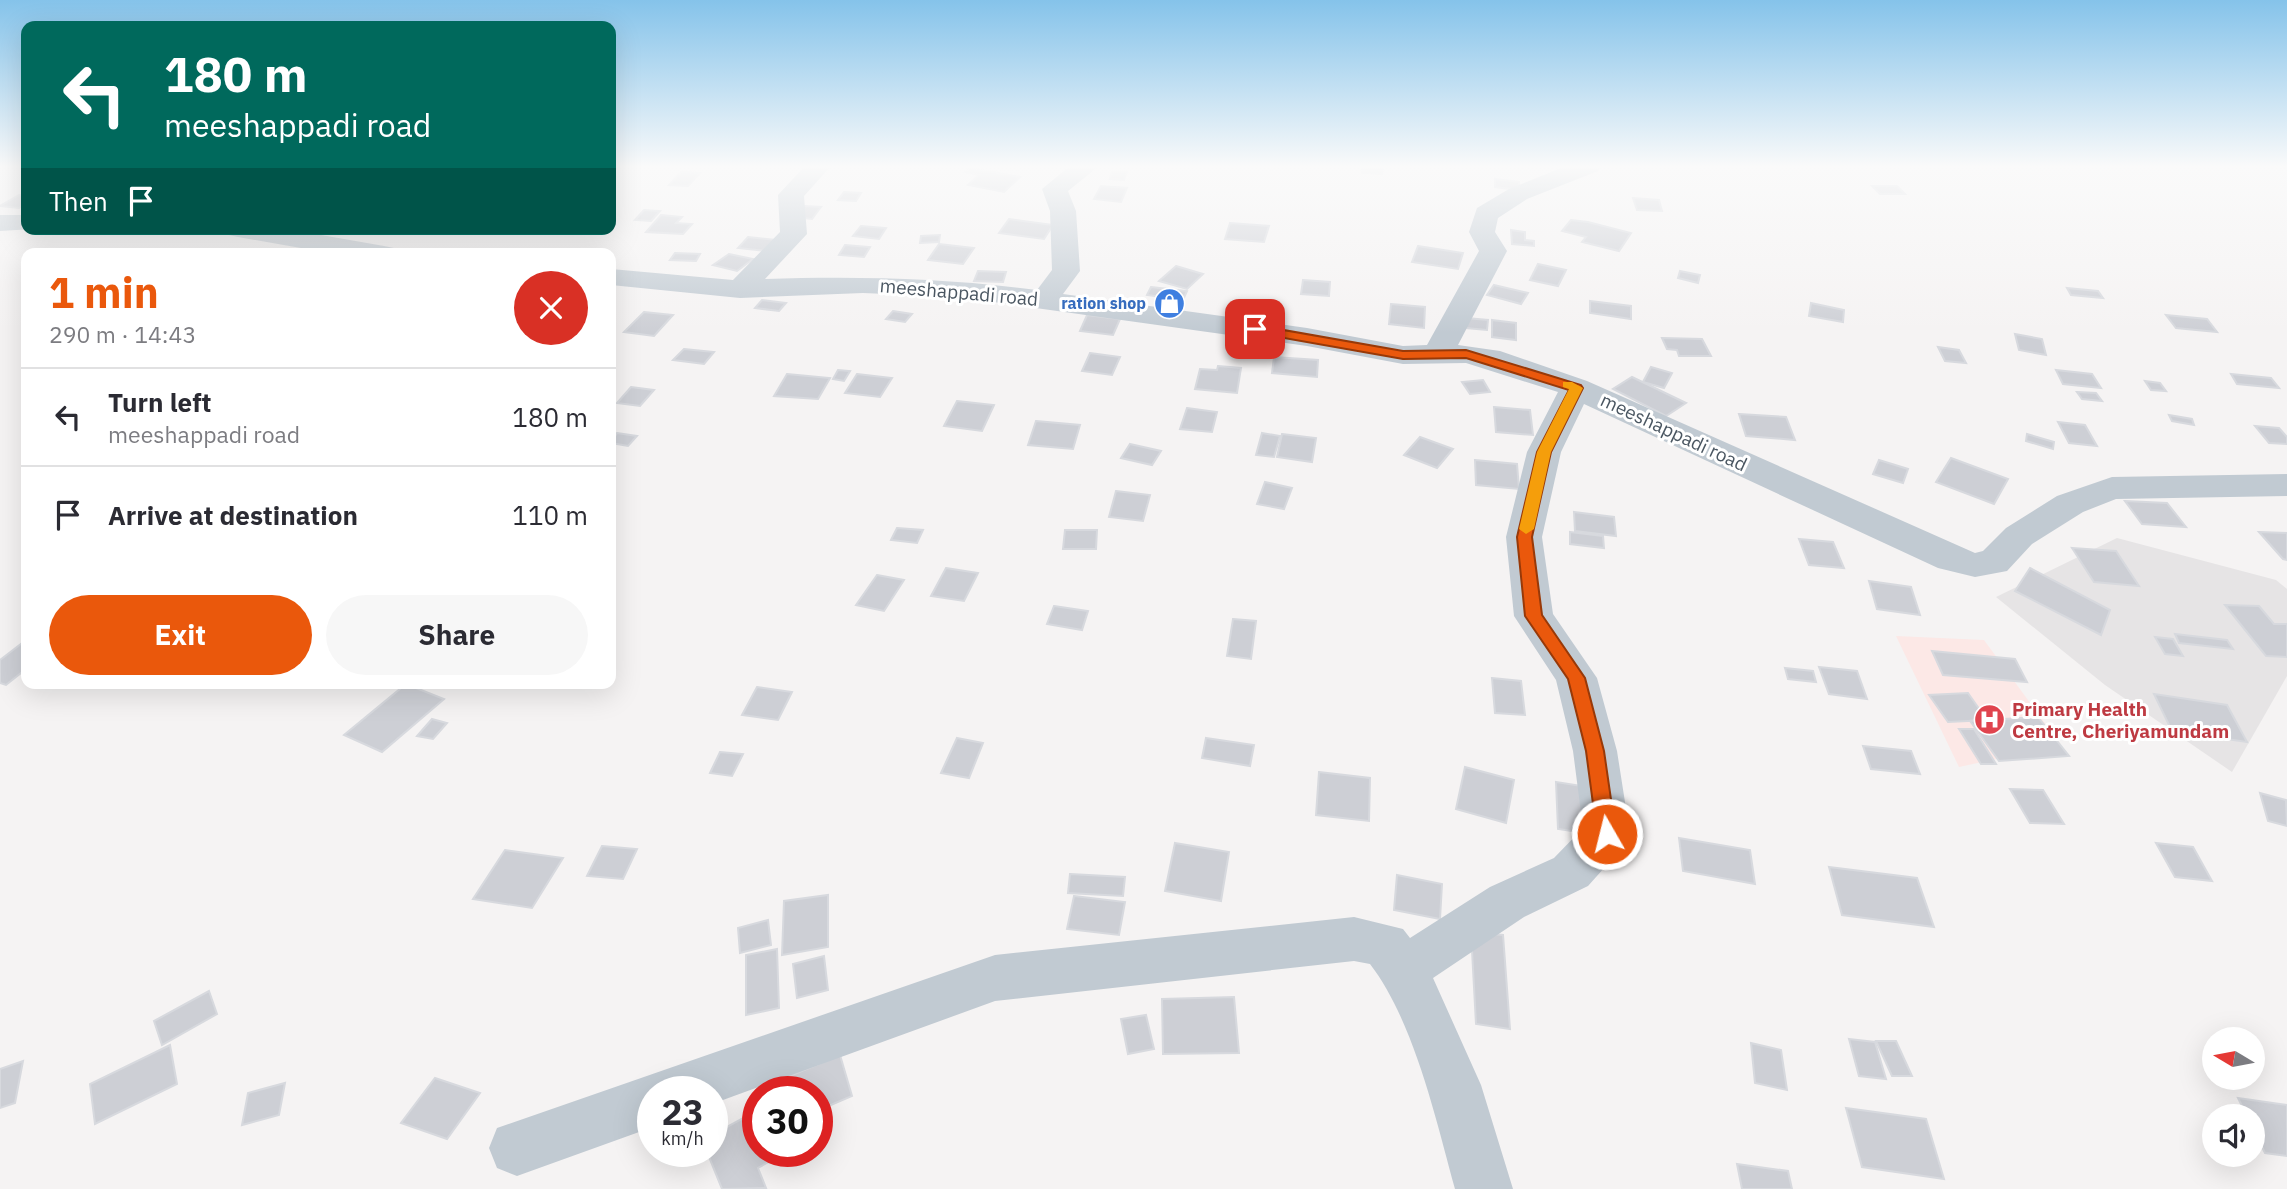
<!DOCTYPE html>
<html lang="en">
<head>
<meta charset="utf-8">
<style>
	body { margin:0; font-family:"IBM Plex Sans",sans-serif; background:#f7f7f7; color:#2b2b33; height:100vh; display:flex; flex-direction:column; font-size:26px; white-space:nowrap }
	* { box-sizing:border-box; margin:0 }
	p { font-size:23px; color:#7c7c81 }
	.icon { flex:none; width:38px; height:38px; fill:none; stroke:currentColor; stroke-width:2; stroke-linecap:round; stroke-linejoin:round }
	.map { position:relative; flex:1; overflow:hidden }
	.sheet { position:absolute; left:21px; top:248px; width:595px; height:441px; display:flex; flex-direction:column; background:#fff; border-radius:14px; box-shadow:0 7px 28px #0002 }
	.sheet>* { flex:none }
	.guide { position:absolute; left:21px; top:21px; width:595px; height:214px; border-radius:14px; box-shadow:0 7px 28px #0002; background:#00695c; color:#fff; overflow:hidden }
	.needle { width:46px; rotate:280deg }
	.fabs { position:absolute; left:2202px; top:1027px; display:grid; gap:14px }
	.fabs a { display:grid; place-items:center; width:63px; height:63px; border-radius:50%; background:#fff; box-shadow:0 7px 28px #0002; font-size:35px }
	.speed { position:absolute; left:637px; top:1076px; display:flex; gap:14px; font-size:35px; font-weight:700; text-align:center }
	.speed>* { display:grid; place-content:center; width:91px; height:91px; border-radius:50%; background:#fff; box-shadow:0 7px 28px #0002; line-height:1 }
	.speed small { font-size:18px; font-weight:400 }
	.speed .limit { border:10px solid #d22; background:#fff; color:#111 }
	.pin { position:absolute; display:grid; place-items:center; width:60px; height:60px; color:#fff; margin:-30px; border-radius:14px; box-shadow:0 4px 10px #0006 }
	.me { position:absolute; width:77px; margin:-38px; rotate:352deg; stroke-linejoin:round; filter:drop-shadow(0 0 5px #0008) }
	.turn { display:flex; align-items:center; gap:24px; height:147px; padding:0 28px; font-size:32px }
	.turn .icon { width:91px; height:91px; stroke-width:2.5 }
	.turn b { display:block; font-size:49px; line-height:60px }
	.then { display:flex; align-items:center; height:66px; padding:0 28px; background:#0003; gap:14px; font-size:26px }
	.round { display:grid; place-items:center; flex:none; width:74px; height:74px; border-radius:37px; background:#f7f7f7 }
	.headline { display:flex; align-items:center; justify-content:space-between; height:119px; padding:0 28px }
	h1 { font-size:42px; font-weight:700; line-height:52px; color:#ea580c }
	.cta { display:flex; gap:14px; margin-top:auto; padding:14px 28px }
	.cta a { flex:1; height:80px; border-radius:42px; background:#ea580c; color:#fff; font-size:28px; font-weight:700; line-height:80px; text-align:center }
	.cta a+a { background:#f7f7f7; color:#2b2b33 }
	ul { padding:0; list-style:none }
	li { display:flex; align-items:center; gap:21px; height:98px; padding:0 28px; border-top:2px solid #e1e1e2 }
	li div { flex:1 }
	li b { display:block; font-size:26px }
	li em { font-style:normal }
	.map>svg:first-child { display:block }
</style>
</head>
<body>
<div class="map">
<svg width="2287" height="1189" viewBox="0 0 2287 1189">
	<rect width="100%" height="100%" fill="#f5f3f3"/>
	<!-- education -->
	<path fill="#e6e4e5" d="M 2117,538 L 2276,580 L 2287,589 L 2287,676 L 2232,772 L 2105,685 L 1996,597 Z"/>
	<!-- medical -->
	<path fill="#fce8e6" d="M 1896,636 L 1984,640 L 2061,745 L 1959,767 Z"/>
	<!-- building -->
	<g fill="#cdcfd5" stroke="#d7d9de" stroke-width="2">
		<path d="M 1362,166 L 1383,166 L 1382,174 L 1362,173 Z"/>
		<path d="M 970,168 L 1020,177 L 1004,192 L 968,185 L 979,175 L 965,172 Z"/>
		<path d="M 1112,171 L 1127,172 L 1124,180 L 1110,179 Z"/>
		<path d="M 681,172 L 700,173 L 688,186 L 669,185 Z"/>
		<path d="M 1495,179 L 1519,182 L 1519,190 L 1495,187 Z"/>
		<path d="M 1101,186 L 1127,188 L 1121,202 L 1094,199 Z"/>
		<path d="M 1872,186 L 1897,186 L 1905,194 L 1880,194 Z"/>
		<path d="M 844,192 L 861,193 L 856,201 L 838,200 Z"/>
		<path d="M 19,195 L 26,196 L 26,203 L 19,208 L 0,206 Z"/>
		<path d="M 1633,198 L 1659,200 L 1662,211 L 1637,210 Z"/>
		<path d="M 804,206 L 821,207 L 812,219 L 795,217 Z"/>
		<path d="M 644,210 L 660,211 L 651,221 L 635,220 Z"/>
		<path d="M 661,215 L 682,217 L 676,223 L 692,224 L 683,234 L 646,232 Z"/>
		<path d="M 1009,219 L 1053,225 L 1044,239 L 999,233 Z"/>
		<path d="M 1571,220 L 1588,222 L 1631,233 L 1619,251 L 1582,242 L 1586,237 L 1562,231 Z"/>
		<path d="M 1230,223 L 1269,226 L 1264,242 L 1225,239 Z"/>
		<path d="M 861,226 L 886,228 L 879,239 L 853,236 Z"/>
		<path d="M 1511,230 L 1525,232 L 1525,240 L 1534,241 L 1534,246 L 1512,244 Z"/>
		<path d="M 940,235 L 939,242 L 920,243 L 921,236 Z"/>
		<path d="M 748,237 L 777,240 L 767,251 L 738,248 Z"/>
		<path d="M 939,244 L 974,248 L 963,264 L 928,260 Z"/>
		<path d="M 845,245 L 870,247 L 864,257 L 839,255 Z"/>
		<path d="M 1418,246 L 1463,253 L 1458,269 L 1412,262 Z"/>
		<path d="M 675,253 L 700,254 L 696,261 L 670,260 Z"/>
		<path d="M 729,254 L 753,259 L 737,271 L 713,265 Z"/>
		<path d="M 1538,264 L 1566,270 L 1558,286 L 1530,280 Z"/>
		<path d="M 1176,266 L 1203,274 L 1187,289 L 1159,281 Z"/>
		<path d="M 978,271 L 1006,272 L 1003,282 L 974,281 Z"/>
		<path d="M 1680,271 L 1700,275 L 1698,283 L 1678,278 Z"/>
		<path d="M 1303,280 L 1330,282 L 1329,296 L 1301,294 Z"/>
		<path d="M 1494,285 L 1528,293 L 1521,304 L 1487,295 Z"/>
		<path d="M 1151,287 L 1187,291 L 1183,300 L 1147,295 Z"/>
		<path d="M 2067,288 L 2098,291 L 2103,298 L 2071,295 Z"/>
		<path d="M 762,300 L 786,303 L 779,311 L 755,308 Z"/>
		<path d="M 1590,301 L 1631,306 L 1631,319 L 1590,313 Z"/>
		<path d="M 1811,303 L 1844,310 L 1843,322 L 1809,316 Z"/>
		<path d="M 1391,304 L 1425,307 L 1424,328 L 1389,324 Z"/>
		<path d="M 893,311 L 912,314 L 905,322 L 886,319 Z"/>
		<path d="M 644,312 L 673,315 L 654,336 L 624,332 Z"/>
		<path d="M 1087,315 L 1120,319 L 1113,335 L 1080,331 Z"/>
		<path d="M 2166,315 L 2207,319 L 2217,332 L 2176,328 Z"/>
		<path d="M 1466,318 L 1488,320 L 1487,330 L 1466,328 Z"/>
		<path d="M 1492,320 L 1516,323 L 1516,340 L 1492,337 Z"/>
		<path d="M 2015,334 L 2042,339 L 2046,355 L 2019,350 Z"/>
		<path d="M 1662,338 L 1702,339 L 1711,356 L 1679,356 L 1677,350 L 1667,349 Z"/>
		<path d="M 1938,347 L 1959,350 L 1966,363 L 1945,361 Z"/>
		<path d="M 684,349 L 714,352 L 704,364 L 673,360 Z"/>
		<path d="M 1090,353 L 1120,357 L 1112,375 L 1082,371 Z"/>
		<path d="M 1274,357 L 1318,360 L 1317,377 L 1272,373 Z"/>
		<path d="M 1218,366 L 1241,368 L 1237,393 L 1195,389 L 1200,369 L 1217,370 Z"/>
		<path d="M 1651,367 L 1672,373 L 1664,388 L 1643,382 Z"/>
		<path d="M 838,370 L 850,371 L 844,381 L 833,379 Z"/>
		<path d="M 2056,370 L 2092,374 L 2101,388 L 2063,384 Z"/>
		<path d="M 787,374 L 830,378 L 818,399 L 774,396 Z"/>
		<path d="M 857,374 L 892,378 L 880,397 L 845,393 Z"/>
		<path d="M 2231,374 L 2271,378 L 2279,388 L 2237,384 Z"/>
		<path d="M 1632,377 L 1686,403 L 1666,416 L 1613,389 Z"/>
		<path d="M 1483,380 L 1490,392 L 1470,394 L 1462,382 Z"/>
		<path d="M 2145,381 L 2160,383 L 2166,391 L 2151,390 Z"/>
		<path d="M 631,387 L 654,390 L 640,406 L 617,403 Z"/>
		<path d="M 2077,392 L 2096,393 L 2102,401 L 2082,399 Z"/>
		<path d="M 957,401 L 994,405 L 982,431 L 944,426 Z"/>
		<path d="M 1494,407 L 1530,410 L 1533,435 L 1496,432 Z"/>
		<path d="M 1187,408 L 1217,412 L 1212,432 L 1180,429 Z"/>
		<path d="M 1739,414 L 1786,417 L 1795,440 L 1746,436 Z"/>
		<path d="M 2169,415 L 2192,419 L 2194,425 L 2172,421 Z"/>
		<path d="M 1036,421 L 1080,425 L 1073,449 L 1028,445 Z"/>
		<path d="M 2058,422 L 2085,425 L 2097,446 L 2069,443 Z"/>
		<path d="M 2255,426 L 2279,428 L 2287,437 L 2287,444 L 2269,443 Z"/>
		<path d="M 617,433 L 637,436 L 628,446 L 611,443 Z"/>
		<path d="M 1262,433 L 1280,436 L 1274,457 L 1256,455 Z"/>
		<path d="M 1282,434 L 1316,438 L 1312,462 L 1277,457 Z"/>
		<path d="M 2027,434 L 2054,442 L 2053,449 L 2026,441 Z"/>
		<path d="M 1420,437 L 1453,449 L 1437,468 L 1404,455 Z"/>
		<path d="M 1130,444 L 1161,451 L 1152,465 L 1121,458 Z"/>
		<path d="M 1951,458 L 2008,479 L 1994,504 L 1936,482 Z"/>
		<path d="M 1475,460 L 1517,464 L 1519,489 L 1476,485 Z"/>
		<path d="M 1879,460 L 1908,469 L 1903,483 L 1873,474 Z"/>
		<path d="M 1265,482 L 1292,488 L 1284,509 L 1257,504 Z"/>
		<path d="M 1116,491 L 1150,495 L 1143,521 L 1109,517 Z"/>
		<path d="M 2125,501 L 2167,503 L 2186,527 L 2142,524 Z"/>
		<path d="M 1574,512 L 1614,517 L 1616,536 L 1575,531 Z"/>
		<path d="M 897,528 L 923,530 L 917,543 L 891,540 Z"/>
		<path d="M 1065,530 L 1097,530 L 1096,549 L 1063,549 Z"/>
		<path d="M 1570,532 L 1603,536 L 1604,548 L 1570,544 Z"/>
		<path d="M 2259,532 L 2287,533 L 2287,560 L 2283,559 Z"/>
		<path d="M 1799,539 L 1833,542 L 1844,568 L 1809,565 Z"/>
		<path d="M 2072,548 L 2116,551 L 2139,586 L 2094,582 Z"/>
		<path d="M 946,568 L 978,573 L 964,601 L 931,596 Z"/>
		<path d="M 2030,568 L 2110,610 L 2101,635 L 2015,591 Z"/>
		<path d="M 877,575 L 904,580 L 884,611 L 856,605 Z"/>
		<path d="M 1869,581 L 1911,587 L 1920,615 L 1877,609 Z"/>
		<path d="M 2225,605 L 2259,606 L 2274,624 L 2287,624 L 2287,657 L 2266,656 Z"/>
		<path d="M 1054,606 L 1088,611 L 1082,630 L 1047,624 Z"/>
		<path d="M 1233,619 L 1256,621 L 1251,659 L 1227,656 Z"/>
		<path d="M 2175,634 L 2227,640 L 2233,649 L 2179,643 Z"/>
		<path d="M 2155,637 L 2173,639 L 2183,656 L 2165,654 Z"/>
		<path d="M 26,640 L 26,669 L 6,685 L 0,683 L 0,660 Z"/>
		<path d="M 1932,651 L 2015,659 L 2027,682 L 1943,675 Z"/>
		<path d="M 1819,667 L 1857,671 L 1867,699 L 1829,694 Z"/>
		<path d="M 1785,668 L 1813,671 L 1816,682 L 1788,679 Z"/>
		<path d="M 1492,678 L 1521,681 L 1525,715 L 1495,713 Z"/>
		<path d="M 406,684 L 444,699 L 382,752 L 344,735 Z"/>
		<path d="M 757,687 L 792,692 L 778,720 L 742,715 Z"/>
		<path d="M 1968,693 L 1987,720 L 1948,722 L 1929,695 Z"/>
		<path d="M 2154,694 L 2227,705 L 2247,742 L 2172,731 Z"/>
		<path d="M 2038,717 L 2069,756 L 1999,761 L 1970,721 Z"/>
		<path d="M 432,719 L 447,723 L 433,739 L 417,736 Z"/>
		<path d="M 1959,729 L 1974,729 L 1996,764 L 1981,764 Z"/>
		<path d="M 957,738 L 983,743 L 969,778 L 941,773 Z"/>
		<path d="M 1206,738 L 1254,745 L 1250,766 L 1202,758 Z"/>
		<path d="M 1863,746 L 1911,751 L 1920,774 L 1871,769 Z"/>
		<path d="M 720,752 L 743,754 L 732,776 L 710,773 Z"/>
		<path d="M 1465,767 L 1514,780 L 1506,823 L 1456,809 Z"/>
		<path d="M 1319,772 L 1370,778 L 1369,821 L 1316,815 Z"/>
		<path d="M 1556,782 L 1582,786 L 1585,833 L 1558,829 Z"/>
		<path d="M 2010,789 L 2043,790 L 2064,824 L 2030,823 Z"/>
		<path d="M 2260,793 L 2286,800 L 2287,826 L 2268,821 Z"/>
		<path d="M 1679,838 L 1750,850 L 1755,884 L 1683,871 Z"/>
		<path d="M 1175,843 L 1229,852 L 1221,901 L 1165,891 Z"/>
		<path d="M 2156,843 L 2193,847 L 2212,881 L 2175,877 Z"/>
		<path d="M 602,846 L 637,849 L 623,879 L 587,876 Z"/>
		<path d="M 505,850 L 563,858 L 532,908 L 473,899 Z"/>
		<path d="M 1829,867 L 1917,878 L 1934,927 L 1842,915 Z"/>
		<path d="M 1070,874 L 1125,877 L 1123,896 L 1068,893 Z"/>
		<path d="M 1397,875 L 1442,884 L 1440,919 L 1394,910 Z"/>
		<path d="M 828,895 L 828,947 L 782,955 L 784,901 Z"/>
		<path d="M 1074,896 L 1125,902 L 1119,935 L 1067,929 Z"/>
		<path d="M 768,920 L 771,945 L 740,953 L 738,928 Z"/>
		<path d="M 1471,932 L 1503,935 L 1510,1029 L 1476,1024 Z"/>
		<path d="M 777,949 L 779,1008 L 746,1015 L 746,955 Z"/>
		<path d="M 824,956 L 828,990 L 797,998 L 793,964 Z"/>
		<path d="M 209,991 L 217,1014 L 162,1045 L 154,1021 Z"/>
		<path d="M 1234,997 L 1239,1053 L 1163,1054 L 1162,999 Z"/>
		<path d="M 1146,1015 L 1154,1049 L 1128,1054 L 1121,1019 Z"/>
		<path d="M 1849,1039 L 1875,1042 L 1886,1079 L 1859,1076 Z"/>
		<path d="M 1876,1041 L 1896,1041 L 1912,1076 L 1892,1076 Z"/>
		<path d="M 1751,1043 L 1781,1050 L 1787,1090 L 1755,1083 Z"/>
		<path d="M 170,1045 L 177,1084 L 95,1124 L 90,1084 Z"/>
		<path d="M 840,1055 L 852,1096 L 817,1111 L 817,1092 L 783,1092 L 780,1080 Z"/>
		<path d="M 23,1061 L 15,1103 L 0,1108 L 0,1069 Z"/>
		<path d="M 435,1078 L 480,1093 L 447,1139 L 401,1123 Z"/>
		<path d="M 285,1083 L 279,1115 L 242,1125 L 248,1093 Z"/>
		<path d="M 2238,1098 L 2287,1105 L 2287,1156 L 2265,1153 L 2252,1127 L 2252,1116 L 2247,1116 Z"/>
		<path d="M 1846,1108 L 1926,1119 L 1944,1179 L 1862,1167 Z"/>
		<path d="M 758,1110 L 758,1152 L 777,1152 L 779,1156 L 758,1168 L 766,1188 L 722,1189 L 707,1152 L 712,1152 L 712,1135 Z"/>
		<path d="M 1737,1164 L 1788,1171 L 1792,1189 L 1742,1189 Z"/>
	</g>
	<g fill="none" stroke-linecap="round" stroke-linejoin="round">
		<!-- minor -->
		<g fill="#c1cad2" fill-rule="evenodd">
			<path d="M 805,166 L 831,166 L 804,196 L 807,234 L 765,279 C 857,276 945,278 1037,290 L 1052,270 L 1050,211 L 1042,189 L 1070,166 L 1099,166 L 1068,191 L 1076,211 L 1080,271 L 1063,294 L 1307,328 L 1403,346 L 1427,345 L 1479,251 L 1469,232 L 1477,208 L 1509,189 L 1566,166 L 1601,166 L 1598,171 L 1527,199 L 1498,218 L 1495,232 L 1507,251 L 1458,345 L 1500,351 L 1587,381 L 1975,553 L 1983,551 L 2006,528 L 2057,496 L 2112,477 L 2287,474 L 2287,496 L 2116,499 L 2083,512 L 2032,544 L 2007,571 L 1975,577 L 1938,568 L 1584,404 L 1561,452 L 1542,537 L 1553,614 L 1597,678 L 1617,751 L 1630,834 L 1623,847 L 1588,886 L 1524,917 L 1433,978 L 1481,1085 L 1513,1189 L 1455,1189 C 1436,1120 1414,1021 1370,964 L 1354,961 L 995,1001 L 712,1104 L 712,1092 L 653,1092 L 653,1127 L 517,1176 L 497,1168 L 489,1148 L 497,1128 L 995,955 L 1354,917 L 1403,929 L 1410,938 L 1490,887 L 1554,858 L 1583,828 L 1573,751 L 1556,680 L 1514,616 L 1506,537 L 1527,452 L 1558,392 L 1466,363 L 1403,364 L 1307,346 L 958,297 L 863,293 L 740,298 L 611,285 L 611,269 L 733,280 L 780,232 L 778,195 Z"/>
			<path d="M 0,215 L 26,215 L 26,229 L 33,229 L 0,231 Z"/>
			<path d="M 225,229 L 287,229 L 384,246 L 394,248 L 398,254 L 335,254 L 238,237 L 229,235 Z"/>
		</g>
	</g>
	<!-- sky -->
	<linearGradient id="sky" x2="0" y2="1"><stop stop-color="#85c3ea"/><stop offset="0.5" stop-color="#fafafa"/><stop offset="1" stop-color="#fafafa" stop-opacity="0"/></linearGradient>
	<rect width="2287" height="333" fill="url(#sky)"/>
	<!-- route -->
	<path fill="#ea580c" stroke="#983908" stroke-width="2" d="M 1255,325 L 1403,351 L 1466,350 L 1581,385 L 1583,388 L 1551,452 L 1532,537 L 1542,615 L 1585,678 L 1604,751 L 1616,834 L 1613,839 L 1600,839 L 1597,834 L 1586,751 L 1568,679 L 1525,616 L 1517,537 L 1537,452 L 1569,390 L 1466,358 L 1403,359 L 1250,332 L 1248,329 Z"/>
	<!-- slow -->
	<path fill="#f59e0b" d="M 1563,382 L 1572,382 L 1583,388 L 1551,452 L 1534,529 L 1526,534 L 1519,529 L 1537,452 L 1569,389 L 1563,387 Z"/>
	<!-- icons -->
	<defs>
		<symbol id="shop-disc" viewBox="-11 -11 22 22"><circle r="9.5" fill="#3f7fe0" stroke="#fff"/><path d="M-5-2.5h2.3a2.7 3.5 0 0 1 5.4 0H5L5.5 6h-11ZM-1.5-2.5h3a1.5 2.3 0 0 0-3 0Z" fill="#fff"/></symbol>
		<symbol id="hospital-disc" viewBox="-11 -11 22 22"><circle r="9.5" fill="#e0444e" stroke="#fff"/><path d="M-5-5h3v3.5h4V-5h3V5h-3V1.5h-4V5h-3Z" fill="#fff"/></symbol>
	</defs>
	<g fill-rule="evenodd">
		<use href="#shop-disc" x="1152" y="286" width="35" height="35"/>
		<use href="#hospital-disc" x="1972" y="702" width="35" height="35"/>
	</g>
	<g text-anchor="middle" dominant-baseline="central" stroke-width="6" stroke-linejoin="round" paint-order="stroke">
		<!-- far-shop labels -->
		<g font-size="16" font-weight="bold" fill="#366cbe" stroke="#fff" text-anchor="end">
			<text x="1146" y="303">ration shop</text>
		</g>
		<!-- street labels -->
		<g font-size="19" fill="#4a5661" stroke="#fff">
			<text transform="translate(959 292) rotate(5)">meeshappadi road</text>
			<text transform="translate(1674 432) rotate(25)">meeshappadi road</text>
		</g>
		<!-- health labels -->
		<g font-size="19" font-weight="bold" fill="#be3a42" stroke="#fff" text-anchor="start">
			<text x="2012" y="709">Primary Health<tspan x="2012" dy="22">Centre, Cheriyamundam</tspan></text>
		</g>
	</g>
</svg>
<div class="fabs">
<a><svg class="needle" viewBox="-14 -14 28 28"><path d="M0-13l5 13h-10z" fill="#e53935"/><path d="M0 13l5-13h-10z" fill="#7c7c81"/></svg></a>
<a><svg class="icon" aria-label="sound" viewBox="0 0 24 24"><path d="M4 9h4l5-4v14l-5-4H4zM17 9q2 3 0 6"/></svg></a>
</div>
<div class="speed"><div>23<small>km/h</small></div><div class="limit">30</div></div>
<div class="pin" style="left:1255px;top:329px;background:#d93025"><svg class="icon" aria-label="arrive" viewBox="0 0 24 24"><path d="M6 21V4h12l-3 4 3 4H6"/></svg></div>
<svg class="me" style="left:1607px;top:834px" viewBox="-20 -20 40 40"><circle r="17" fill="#ea580c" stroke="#fff" stroke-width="3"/><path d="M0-11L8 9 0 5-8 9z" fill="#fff"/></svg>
<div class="guide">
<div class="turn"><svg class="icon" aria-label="left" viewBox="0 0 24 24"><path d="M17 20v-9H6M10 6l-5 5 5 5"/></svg><div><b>180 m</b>meeshappadi road</div></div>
<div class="then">Then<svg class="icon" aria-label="arrive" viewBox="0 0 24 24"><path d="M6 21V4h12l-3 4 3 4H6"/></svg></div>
</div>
<section class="sheet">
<div class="headline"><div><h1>1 min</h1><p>290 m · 14:43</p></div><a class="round" style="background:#d93025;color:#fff"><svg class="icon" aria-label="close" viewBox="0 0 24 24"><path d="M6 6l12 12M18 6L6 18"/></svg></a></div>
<ul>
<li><svg class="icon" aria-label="left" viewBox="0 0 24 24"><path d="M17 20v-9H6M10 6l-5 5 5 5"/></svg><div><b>Turn left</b><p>meeshappadi road</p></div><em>180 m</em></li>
<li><svg class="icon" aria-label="arrive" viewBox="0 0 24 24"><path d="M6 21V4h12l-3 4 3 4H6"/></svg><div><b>Arrive at destination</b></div><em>110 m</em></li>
</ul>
<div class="cta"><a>Exit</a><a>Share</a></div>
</section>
</div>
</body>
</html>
